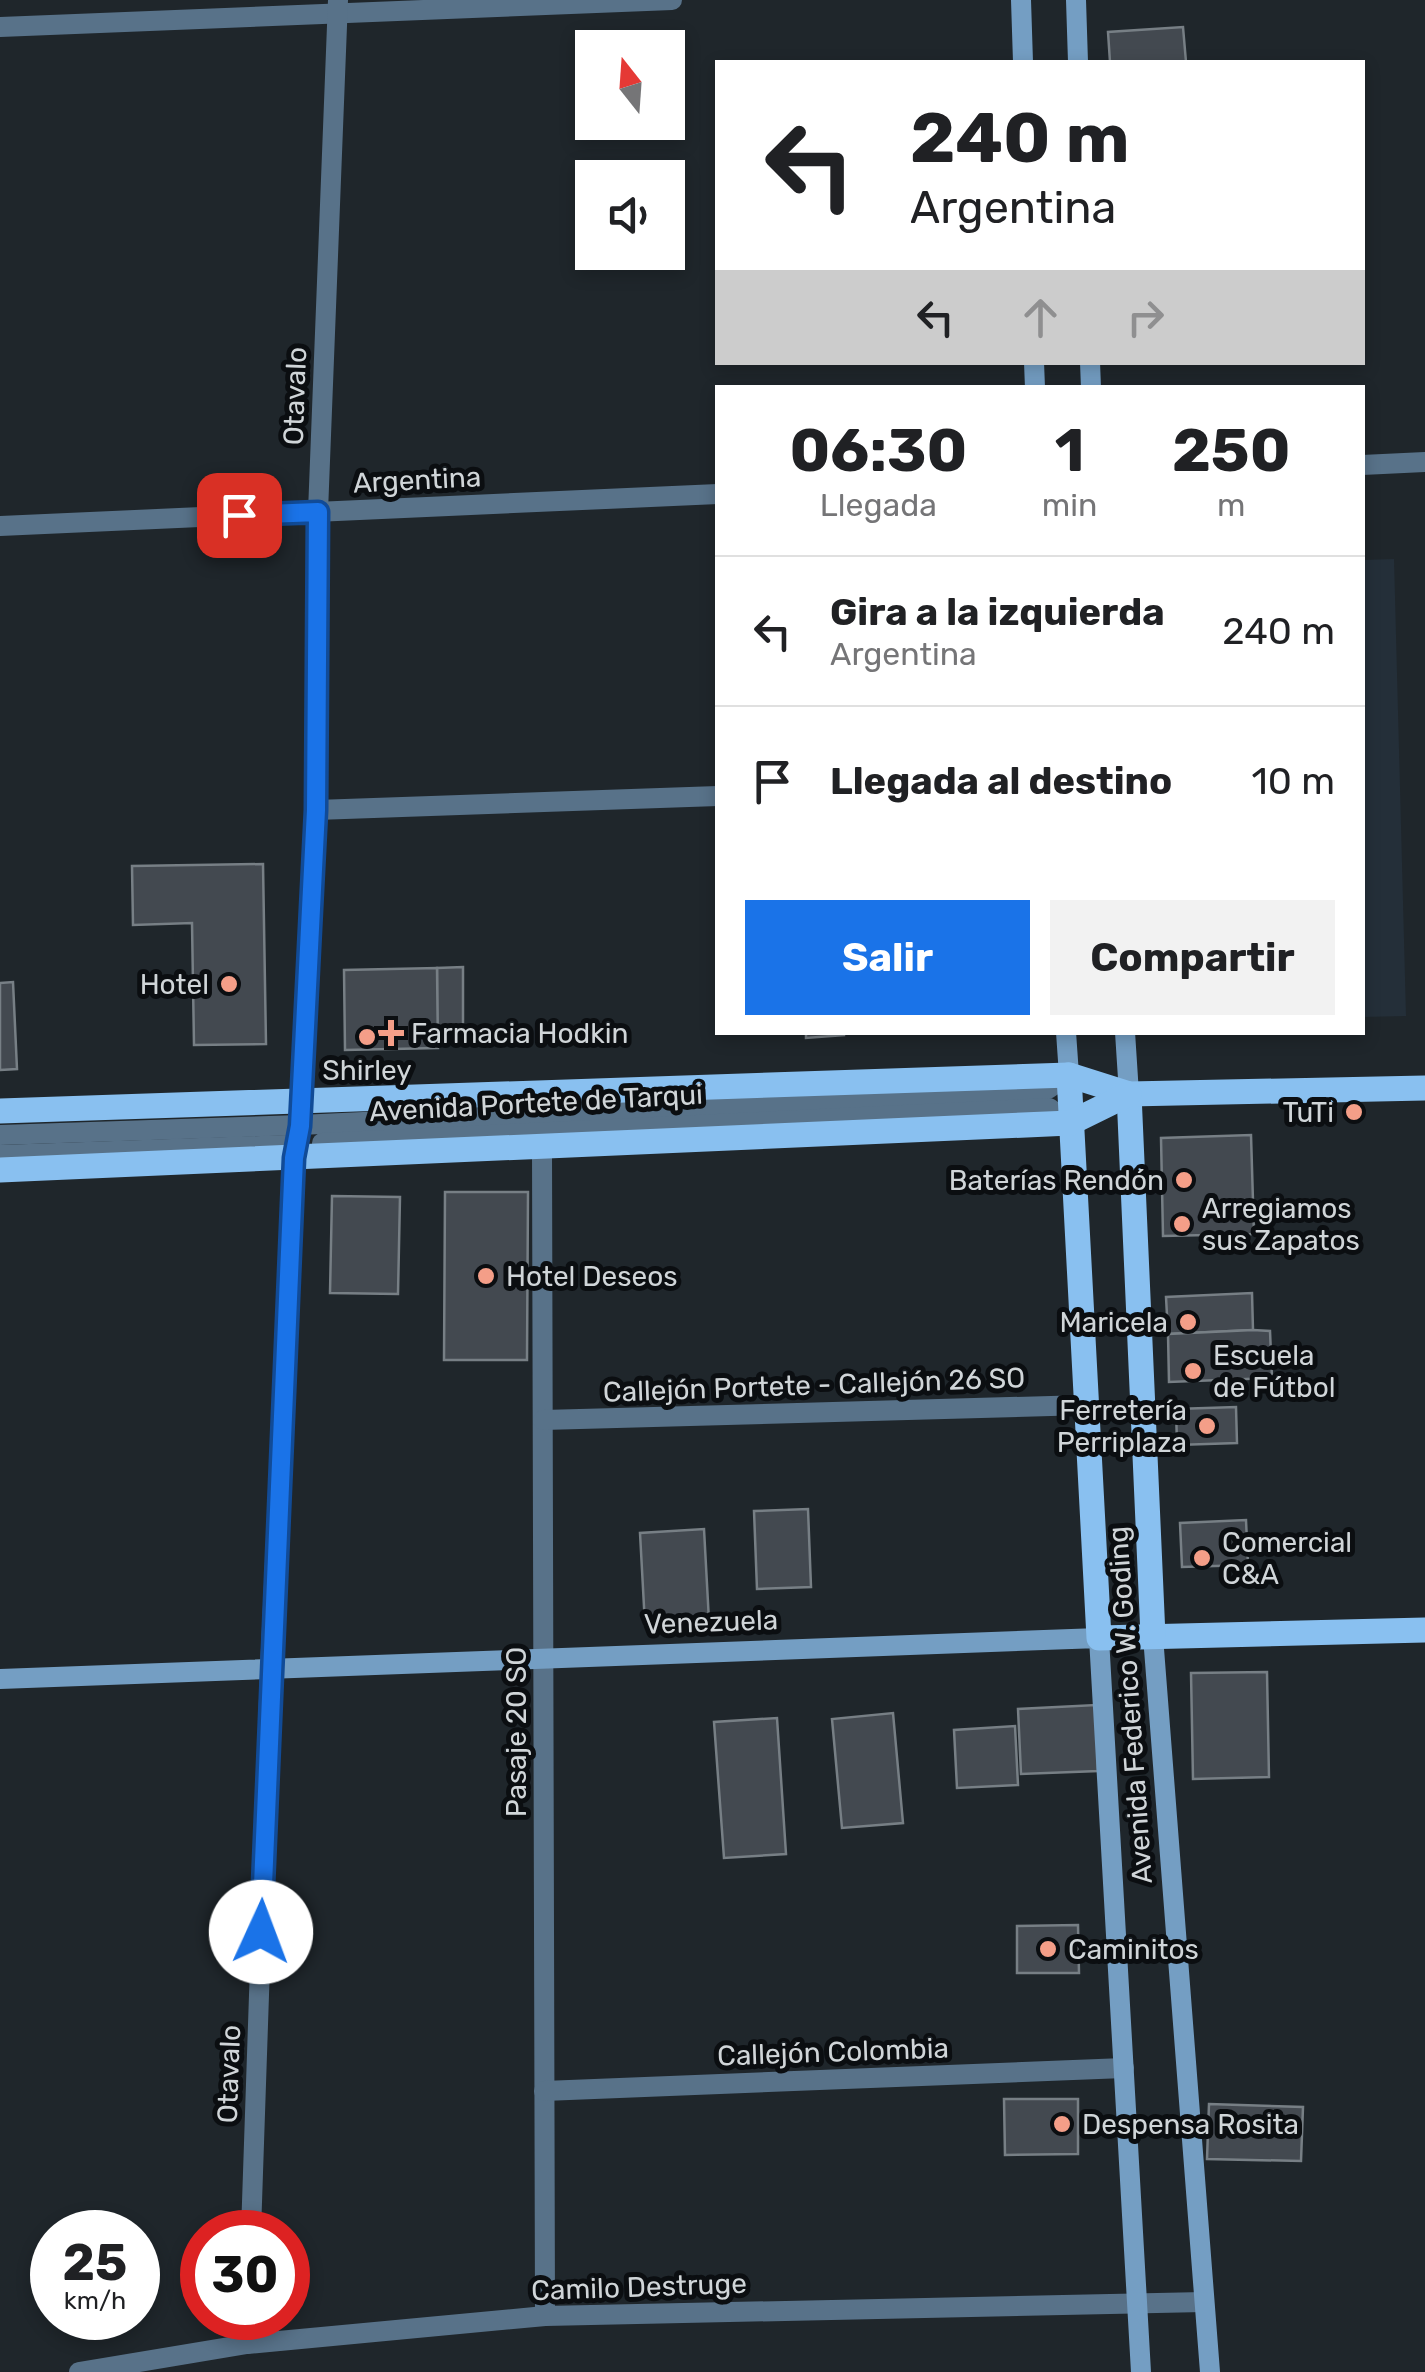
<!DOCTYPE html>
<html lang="es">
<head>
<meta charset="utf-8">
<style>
	body { margin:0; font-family:Rubik,sans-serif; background:#f2f2f2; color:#202124; height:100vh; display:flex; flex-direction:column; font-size:38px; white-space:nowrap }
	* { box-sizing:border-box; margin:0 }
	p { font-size:32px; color:#757577 }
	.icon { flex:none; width:55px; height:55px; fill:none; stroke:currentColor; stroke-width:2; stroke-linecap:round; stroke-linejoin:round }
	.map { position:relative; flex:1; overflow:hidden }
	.drawer { position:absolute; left:715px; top:385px; width:650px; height:650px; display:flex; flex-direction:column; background:#fff; border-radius:0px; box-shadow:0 5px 15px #0003 }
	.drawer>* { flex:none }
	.hud { position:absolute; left:715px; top:60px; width:650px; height:305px; border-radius:0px; box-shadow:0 5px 15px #0003; background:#fff; color:#202124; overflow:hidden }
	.needle { width:65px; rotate:343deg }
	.tools { position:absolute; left:575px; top:30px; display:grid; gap:20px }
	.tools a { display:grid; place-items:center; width:110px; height:110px; border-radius:0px; background:#fff; box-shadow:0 5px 15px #0003; font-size:50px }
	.speed { position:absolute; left:30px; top:2210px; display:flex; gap:20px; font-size:50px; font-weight:700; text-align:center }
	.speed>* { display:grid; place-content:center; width:130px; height:130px; border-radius:50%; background:#fff; box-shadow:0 5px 15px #0003; line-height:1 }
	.speed small { font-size:25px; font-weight:400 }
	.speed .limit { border:15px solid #d22; background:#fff; color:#111 }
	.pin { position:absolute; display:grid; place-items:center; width:85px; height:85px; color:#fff; margin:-42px; border-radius:20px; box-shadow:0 5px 15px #0006 }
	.me { position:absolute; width:110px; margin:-55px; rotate:2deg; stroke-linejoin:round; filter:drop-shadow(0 0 8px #0008) }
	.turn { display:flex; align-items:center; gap:35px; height:210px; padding:0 30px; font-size:45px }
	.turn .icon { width:130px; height:130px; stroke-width:2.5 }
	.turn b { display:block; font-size:70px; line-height:85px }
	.lanes { display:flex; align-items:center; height:95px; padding:0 30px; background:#0003; justify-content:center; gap:50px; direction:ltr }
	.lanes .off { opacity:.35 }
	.eta { display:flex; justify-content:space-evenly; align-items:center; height:170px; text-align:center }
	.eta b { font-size:60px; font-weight:700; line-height:70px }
	.button { display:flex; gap:20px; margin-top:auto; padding:20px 30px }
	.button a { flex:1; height:115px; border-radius:0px; background:#1a73e8; color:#fff; font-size:40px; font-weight:700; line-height:115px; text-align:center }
	.button a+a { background:#f2f2f2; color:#202124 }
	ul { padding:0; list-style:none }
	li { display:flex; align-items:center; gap:30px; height:150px; padding:0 30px; border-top:2px solid #e0e0e0 }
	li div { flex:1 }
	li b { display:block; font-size:38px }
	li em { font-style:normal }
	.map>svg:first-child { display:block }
</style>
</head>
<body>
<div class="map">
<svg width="1425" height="2372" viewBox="0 0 1425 2372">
	<rect width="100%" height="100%" fill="#1f262b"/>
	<!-- built -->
	<path fill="#242f39" d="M 1394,559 L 1406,1016 L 1363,1017 L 1363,560 Z"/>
	<!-- building -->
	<g fill="#434950" stroke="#777f85" stroke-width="2.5">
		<path d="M 1183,27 L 1186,62 L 1110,62 L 1108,32 Z"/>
		<path d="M 263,864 L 266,1044 L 194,1045 L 192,923 L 133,925 L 132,866 Z"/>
		<path d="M 463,967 L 463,1030 L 437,1030 L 437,968 Z"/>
		<path d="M 437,968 L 438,1048 L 345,1050 L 344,970 Z"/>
		<path d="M 13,982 L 17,1069 L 0,1070 L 0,983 Z"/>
		<path d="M 806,1032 L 844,1032 L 844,1035 L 806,1038 Z"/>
		<path d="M 1251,1135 L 1254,1234 L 1163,1236 L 1161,1138 Z"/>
		<path d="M 445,1192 L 528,1192 L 527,1360 L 444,1360 Z"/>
		<path d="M 332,1196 L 400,1197 L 398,1294 L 330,1293 Z"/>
		<path d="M 1252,1293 L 1253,1330 L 1168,1334 L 1166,1297 Z"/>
		<path d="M 1253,1330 L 1270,1331 L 1272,1378 L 1169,1382 L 1168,1334 Z"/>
		<path d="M 1236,1407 L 1237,1443 L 1177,1445 L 1176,1409 Z"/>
		<path d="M 808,1509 L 811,1587 L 757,1589 L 754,1511 Z"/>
		<path d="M 1246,1520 L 1248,1565 L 1182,1567 L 1180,1523 Z"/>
		<path d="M 704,1529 L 709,1621 L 645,1625 L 640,1533 Z"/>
		<path d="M 1267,1672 L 1269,1777 L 1193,1779 L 1191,1673 Z"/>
		<path d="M 1096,1705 L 1098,1771 L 1021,1774 L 1018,1709 Z"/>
		<path d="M 893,1713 L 903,1823 L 842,1828 L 832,1719 Z"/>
		<path d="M 777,1718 L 786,1854 L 724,1858 L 714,1722 Z"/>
		<path d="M 1015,1726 L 1018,1785 L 957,1788 L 954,1730 Z"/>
		<path d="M 1078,1925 L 1079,1973 L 1017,1973 L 1017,1926 Z"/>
		<path d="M 1004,2099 L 1078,2099 L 1078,2154 L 1005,2155 Z"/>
		<path d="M 1209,2104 L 1303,2107 L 1301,2161 L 1207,2159 Z"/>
	</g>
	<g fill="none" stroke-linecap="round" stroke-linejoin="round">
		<!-- lane -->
		<g stroke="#587289" stroke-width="20">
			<path d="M 0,1135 L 300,1125 L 1048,1089 L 1069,1075"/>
			<path d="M 322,1143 L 1049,1108 L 1070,1123"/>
			<path d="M 0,1155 L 288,1145"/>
		</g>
		<!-- street -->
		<g stroke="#587289" stroke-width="20">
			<path d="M 0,27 L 672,0"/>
			<path d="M 1362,465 L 1425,462"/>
			<path d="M 0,526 L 718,494"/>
			<path d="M 316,810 L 718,796"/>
			<path d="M 542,1149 L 545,2316"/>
			<path d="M 543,1420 L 1086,1405"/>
			<path d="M 544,2091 L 1124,2068"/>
			<path d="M 251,2232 L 270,1669 L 294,1159 L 300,1125 L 316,810 L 318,512 L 338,0"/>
			<path d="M 247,2344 L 248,2318"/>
			<path d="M 79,2372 L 247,2344 L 545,2316 L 1204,2302"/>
		</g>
		<!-- secondary -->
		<g stroke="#749ec3" stroke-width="20">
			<path d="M 1021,0 L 1023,62"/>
			<path d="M 1076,0 L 1078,62"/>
			<path d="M 1034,362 L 1035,388"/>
			<path d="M 1090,362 L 1091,388"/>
			<path d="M 1066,1032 L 1069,1075"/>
			<path d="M 1125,1032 L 1129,1094"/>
			<path d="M 1153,1636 L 1210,2372"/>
			<path d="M 0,1679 L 1099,1638 L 1141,2372"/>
		</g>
		<!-- primary -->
		<g stroke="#89c0f0" stroke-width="25">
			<path d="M 1069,1075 L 1099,1638 L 1425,1630"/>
			<path d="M 1129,1094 L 1153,1636"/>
			<path d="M 0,1111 L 1069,1075 L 1129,1094 L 1425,1088"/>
			<path d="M 0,1170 L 1070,1123 L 1129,1094"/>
		</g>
	</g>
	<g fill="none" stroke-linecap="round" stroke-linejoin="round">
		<defs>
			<path id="route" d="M 239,515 L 318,512 L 316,810 L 300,1126 L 294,1158 L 261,1932"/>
		</defs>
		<!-- route casing -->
		<use href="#route" stroke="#114b97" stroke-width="25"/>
		<!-- route -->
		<use href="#route" stroke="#1a73e8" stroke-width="18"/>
	</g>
	<!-- markers -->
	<g fill="#f49e88" stroke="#0b0e11" stroke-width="4">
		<circle cx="229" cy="984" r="10"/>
		<path d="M386 1018h10v10h10v10h-10v10h-10v-10h-10v-10h10z"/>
		<circle cx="367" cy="1037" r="10"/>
		<circle cx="1354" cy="1112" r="10"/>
		<circle cx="1184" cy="1180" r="10"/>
		<circle cx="1182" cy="1224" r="10"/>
		<circle cx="486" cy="1276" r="10"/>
		<circle cx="1188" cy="1322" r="10"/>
		<circle cx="1193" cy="1371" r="10"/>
		<circle cx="1207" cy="1426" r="10"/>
		<circle cx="1202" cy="1558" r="10"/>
		<circle cx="1048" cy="1949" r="10"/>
		<circle cx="1062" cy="2124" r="10"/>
	</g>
	<g text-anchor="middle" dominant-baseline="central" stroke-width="10" stroke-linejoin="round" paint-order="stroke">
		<!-- street labels -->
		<g font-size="28" fill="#d0d5d8" stroke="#0b0e11">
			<text transform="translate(295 396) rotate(-88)">Otavalo</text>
			<text transform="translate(417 480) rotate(-3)">Argentina</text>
			<text transform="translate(536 1103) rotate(-3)">Avenida Portete de Tarqui</text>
			<text transform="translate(814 1385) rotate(-2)">Callejón Portete - Callejón 26 SO</text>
			<text transform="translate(711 1622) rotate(-2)">Venezuela</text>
			<text transform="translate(1130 1705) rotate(-94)">Avenida Federico W. Goding</text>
			<text transform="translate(516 1732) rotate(-90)">Pasaje 20 SO</text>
			<text transform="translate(833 2052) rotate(-2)">Callejón Colombia</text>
			<text transform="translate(229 2074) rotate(-88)">Otavalo</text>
			<text transform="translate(639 2287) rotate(-2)">Camilo Destruge</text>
		</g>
		<!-- poi labels -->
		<g font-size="28" fill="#d0d5d8" stroke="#0b0e11" text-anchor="start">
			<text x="209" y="984" text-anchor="end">Hotel</text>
			<text x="411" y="1033">Farmacia Hodkin</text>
			<text x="367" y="1070" text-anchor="middle">Shirley</text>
			<text x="1334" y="1112" text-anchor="end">TuTi</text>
			<text x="1164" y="1180" text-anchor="end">Baterías Rendón</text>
			<text x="1202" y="1208">Arregiamos<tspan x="1202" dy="32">sus Zapatos</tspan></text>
			<text x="506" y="1276">Hotel Deseos</text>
			<text x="1168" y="1322" text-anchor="end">Maricela</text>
			<text x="1213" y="1355">Escuela<tspan x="1213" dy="32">de Fútbol</tspan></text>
			<text x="1187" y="1410" text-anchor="end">Ferretería<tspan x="1187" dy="32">Perriplaza</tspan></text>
			<text x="1222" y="1542">Comercial<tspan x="1222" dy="32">C&amp;A</tspan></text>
			<text x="1068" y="1949">Caminitos</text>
			<text x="1082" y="2124">Despensa Rosita</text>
		</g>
	</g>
</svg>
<div class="tools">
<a><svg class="needle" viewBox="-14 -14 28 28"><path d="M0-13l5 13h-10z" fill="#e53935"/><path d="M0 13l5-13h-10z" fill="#757577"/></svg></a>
<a><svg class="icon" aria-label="sound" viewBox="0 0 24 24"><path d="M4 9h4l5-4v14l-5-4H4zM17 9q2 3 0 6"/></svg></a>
</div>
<div class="speed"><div>25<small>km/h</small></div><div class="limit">30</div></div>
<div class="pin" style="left:239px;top:515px;background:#d93025"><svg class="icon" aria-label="arrive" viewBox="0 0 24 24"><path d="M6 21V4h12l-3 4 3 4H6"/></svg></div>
<svg class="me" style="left:261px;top:1932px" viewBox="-20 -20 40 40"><circle r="19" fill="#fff"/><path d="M0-13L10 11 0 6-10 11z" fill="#1a73e8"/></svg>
<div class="hud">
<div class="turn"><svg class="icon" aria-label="left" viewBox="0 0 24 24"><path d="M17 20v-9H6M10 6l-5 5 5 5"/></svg><div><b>240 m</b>Argentina</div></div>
<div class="lanes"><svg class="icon" aria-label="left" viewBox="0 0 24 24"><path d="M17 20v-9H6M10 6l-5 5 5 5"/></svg><svg class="icon off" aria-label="ahead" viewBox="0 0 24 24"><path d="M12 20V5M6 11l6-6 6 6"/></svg><svg class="icon off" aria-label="right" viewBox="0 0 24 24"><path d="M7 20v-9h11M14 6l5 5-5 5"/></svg></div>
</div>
<section class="drawer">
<div class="eta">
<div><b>06:30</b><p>Llegada</p></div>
<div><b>1</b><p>min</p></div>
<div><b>250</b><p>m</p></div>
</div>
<ul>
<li><svg class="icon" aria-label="left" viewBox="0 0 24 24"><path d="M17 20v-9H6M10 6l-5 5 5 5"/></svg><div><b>Gira a la izquierda</b><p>Argentina</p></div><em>240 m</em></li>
<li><svg class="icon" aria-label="arrive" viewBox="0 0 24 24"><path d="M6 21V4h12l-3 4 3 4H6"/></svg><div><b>Llegada al destino</b></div><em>10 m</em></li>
</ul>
<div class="button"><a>Salir</a><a>Compartir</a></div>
</section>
</div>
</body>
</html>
